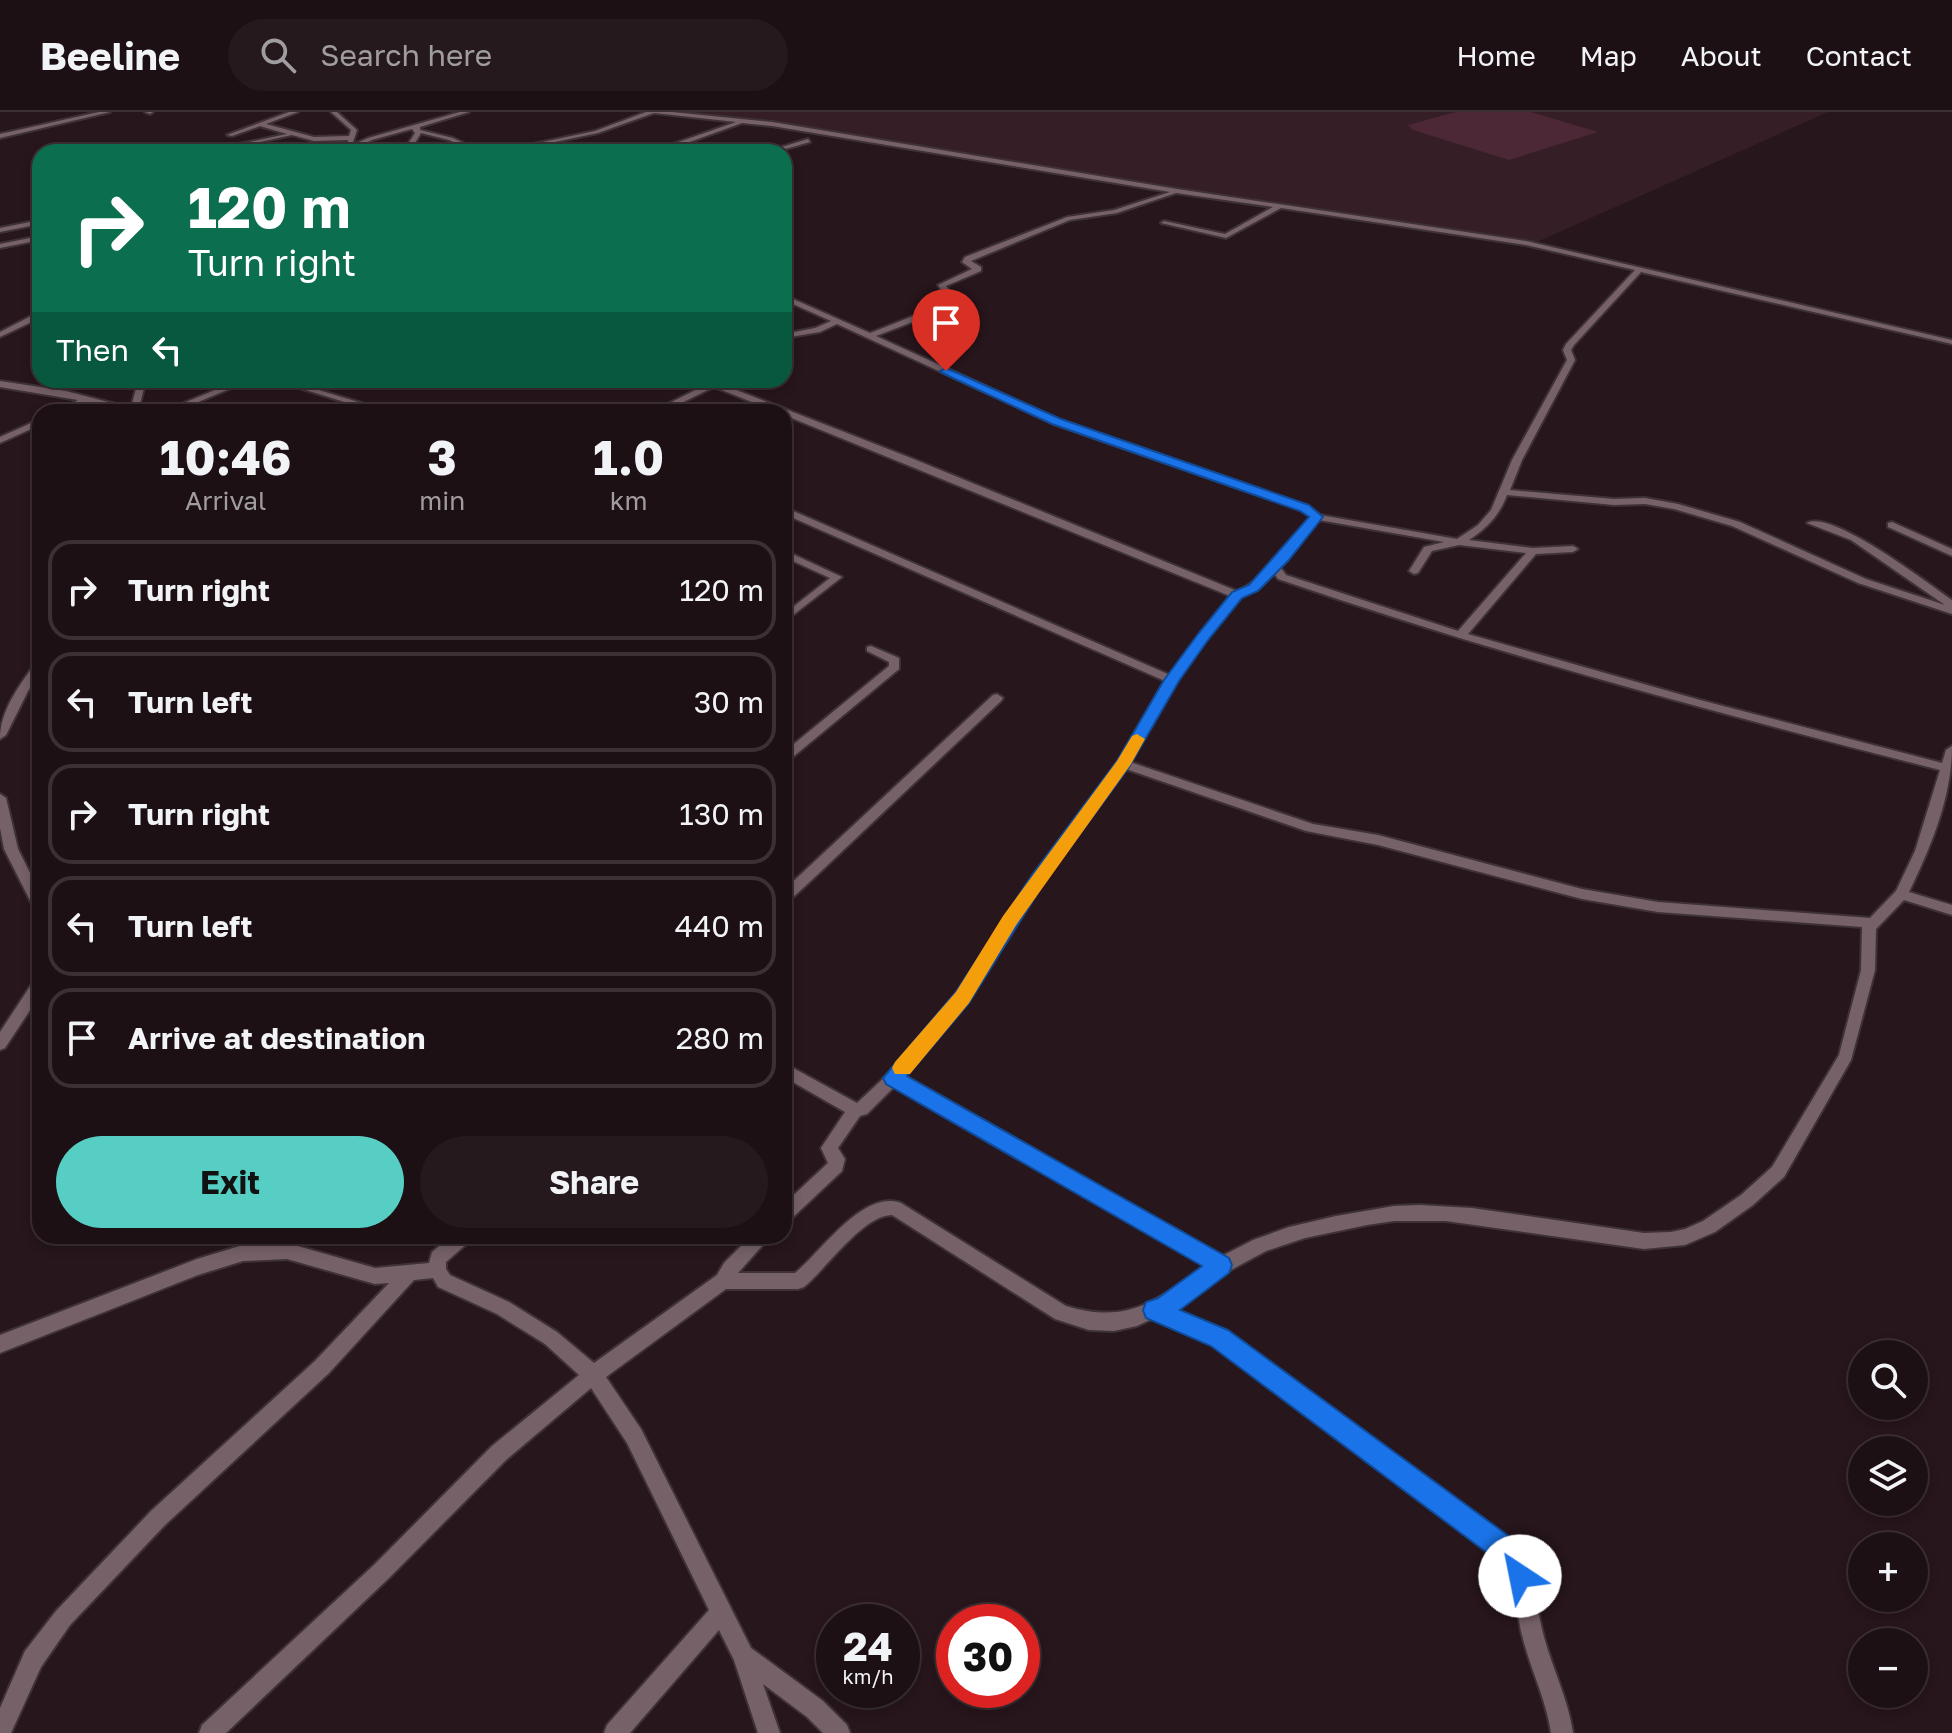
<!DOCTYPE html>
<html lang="en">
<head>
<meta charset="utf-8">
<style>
	body { margin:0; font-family:"Golos Text",sans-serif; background:#25191e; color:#f1f3f6; height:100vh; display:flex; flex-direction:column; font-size:30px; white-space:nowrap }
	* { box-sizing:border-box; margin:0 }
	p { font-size:26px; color:#a09da0 }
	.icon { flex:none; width:44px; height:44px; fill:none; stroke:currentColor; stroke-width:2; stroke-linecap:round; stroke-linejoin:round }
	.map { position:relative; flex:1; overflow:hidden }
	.side { position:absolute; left:32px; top:292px; width:760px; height:840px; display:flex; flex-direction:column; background:#1d1015; border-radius:24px; box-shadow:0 4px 12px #0003,0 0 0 2px #3b3034 }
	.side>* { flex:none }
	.hud { position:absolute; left:32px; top:32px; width:760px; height:244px; border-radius:24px; box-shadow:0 4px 12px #0003,0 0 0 2px #3b3034; background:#0b6e4f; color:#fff; overflow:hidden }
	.buttons { position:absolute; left:1848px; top:1228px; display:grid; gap:16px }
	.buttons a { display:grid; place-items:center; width:80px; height:80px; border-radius:50%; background:#1d1015; box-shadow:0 4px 12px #0003,0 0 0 2px #3b3034; font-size:40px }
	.speed { position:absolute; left:816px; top:1492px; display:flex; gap:16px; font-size:40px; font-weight:700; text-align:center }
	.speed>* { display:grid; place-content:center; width:104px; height:104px; border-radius:50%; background:#1d1015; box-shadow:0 4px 12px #0003,0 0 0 2px #3b3034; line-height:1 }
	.speed small { font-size:20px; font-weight:400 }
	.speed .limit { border:12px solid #d22; background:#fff; color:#111 }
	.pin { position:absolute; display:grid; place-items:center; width:68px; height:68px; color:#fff; margin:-82px -34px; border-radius:50% 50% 50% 0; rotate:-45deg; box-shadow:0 0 8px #0007 }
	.pin .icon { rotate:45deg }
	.me { position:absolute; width:88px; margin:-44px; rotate:326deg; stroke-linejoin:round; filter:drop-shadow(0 0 6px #0008) }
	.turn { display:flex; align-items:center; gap:28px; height:168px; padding:0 24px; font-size:36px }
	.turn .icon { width:104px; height:104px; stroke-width:2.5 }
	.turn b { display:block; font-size:56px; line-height:68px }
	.then { display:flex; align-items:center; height:76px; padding:0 24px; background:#0003; gap:16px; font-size:30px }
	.eta { display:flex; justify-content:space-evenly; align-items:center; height:136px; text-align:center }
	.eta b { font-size:48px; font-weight:700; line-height:56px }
	.action { display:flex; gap:16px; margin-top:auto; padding:16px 24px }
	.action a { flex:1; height:92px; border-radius:48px; background:#56cec3; color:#111; font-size:32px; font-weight:700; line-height:92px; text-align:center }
	.action a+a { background:#25191e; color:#f1f3f6 }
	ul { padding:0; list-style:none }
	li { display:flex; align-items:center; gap:24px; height:100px; margin:0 16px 12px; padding:0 8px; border:4px solid #3b3034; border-radius:24px }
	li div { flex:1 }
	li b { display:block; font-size:30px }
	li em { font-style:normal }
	header { display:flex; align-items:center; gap:48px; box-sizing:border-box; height:112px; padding:0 40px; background:#1d1015; border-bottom:2px solid #3b3034 }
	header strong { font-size:38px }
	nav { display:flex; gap:44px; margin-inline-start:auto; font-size:28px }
	.search { width:560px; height:72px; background:#25191e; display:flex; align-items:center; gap:20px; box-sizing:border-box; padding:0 28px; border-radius:44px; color:#a09da0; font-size:30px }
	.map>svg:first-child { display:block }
</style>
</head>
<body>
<header>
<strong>Beeline</strong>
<div class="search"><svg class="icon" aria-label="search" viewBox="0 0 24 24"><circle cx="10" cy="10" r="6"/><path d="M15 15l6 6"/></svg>Search here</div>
<nav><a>Home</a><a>Map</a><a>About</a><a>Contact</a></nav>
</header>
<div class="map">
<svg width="1952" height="1621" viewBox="0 0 1952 1621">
	<rect width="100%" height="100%" fill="#27161c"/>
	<!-- built -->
	<path fill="#361e27" d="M 676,0 L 1828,0 L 1537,130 Z"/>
	<!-- green -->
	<path fill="#4c2736" d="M 1456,0 L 1531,0 L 1598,20 L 1509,48 L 1413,18 L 1408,13 Z"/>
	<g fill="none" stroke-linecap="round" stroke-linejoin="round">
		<defs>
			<g id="street">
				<path d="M 99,0 L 110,0 L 0,26 L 0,22 Z"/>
				<path d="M 145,0 L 153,0 L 150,2 Z"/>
				<path d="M 289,0 L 298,0 L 266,12 L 314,25 L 349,24 L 351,18 L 331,0 L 337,0 L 357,18 L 352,33 L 368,26 L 460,0 L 469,0 L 420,15 L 420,18 L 453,26 L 482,40 L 474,40 L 449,28 L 421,21 L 413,34 L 423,40 L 415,40 L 406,35 L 415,21 L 412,17 L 372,28 L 347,40 L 339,40 L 347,35 L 348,28 L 314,29 L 292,23 L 228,37 L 225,35 L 287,22 L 260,14 L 232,24 L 227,23 Z"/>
				<path d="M 646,0 L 672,0 L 772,10 L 1177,77 L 1526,129 L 1952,228 L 1952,232 L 1641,160 L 1574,233 L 1571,238 L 1575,248 L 1522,348 L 1510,378 L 1614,387 L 1645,386 L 1678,392 L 1740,410 L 1866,467 L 1945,493 L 1851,428 L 1807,411 C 1831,397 1929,472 1952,488 L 1952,502 L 1858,471 L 1732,414 L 1674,397 L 1645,392 L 1614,393 L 1507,383 C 1499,404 1487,416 1469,428 L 1533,436 L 1573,434 L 1578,437 L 1573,440 L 1536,442 L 1468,522 L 1700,588 L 1942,651 L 1946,638 L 1952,634 C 1952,684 1931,735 1909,780 L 1952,793 L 1952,803 L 1904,788 L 1876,817 L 1875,858 L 1851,948 L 1784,1065 L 1753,1093 L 1715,1120 L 1685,1133 L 1644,1137 L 1446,1109 L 1394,1109 L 1367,1113 L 1305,1126 L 1266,1139 L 1229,1159 L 1172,1197 L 1225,1220 L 1519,1435 C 1536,1463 1535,1494 1544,1525 C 1553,1558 1568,1587 1573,1621 L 1551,1621 C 1546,1586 1530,1557 1522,1523 C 1516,1499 1517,1471 1505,1449 L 1213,1232 L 1154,1206 L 1137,1214 L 1114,1219 L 1089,1218 L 1055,1207 L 892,1103 C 863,1103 827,1156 804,1175 L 798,1177 L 726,1177 L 606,1265 L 641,1317 L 751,1536 L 823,1589 L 847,1613 L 850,1621 L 823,1621 L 807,1605 L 763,1572 L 780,1621 L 758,1621 L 734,1548 L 719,1518 L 630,1621 L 604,1621 L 607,1613 L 709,1498 L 627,1331 L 591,1276 L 506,1348 L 389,1466 L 226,1621 L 199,1621 L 202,1613 L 375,1452 L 492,1334 L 579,1263 L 545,1232 L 497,1202 L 438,1175 L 433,1166 L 414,1168 L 329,1261 L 165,1413 L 70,1513 L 41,1555 L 11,1621 L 0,1621 L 0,1596 L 25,1539 L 56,1499 L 151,1399 L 315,1249 L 389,1171 L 375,1172 L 287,1147 L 243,1149 L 198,1163 L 0,1241 L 0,1223 L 197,1147 L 243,1133 L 287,1131 L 375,1156 L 429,1151 L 432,1140 L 451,1124 L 473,1124 L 470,1129 L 446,1150 L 446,1157 L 450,1163 L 509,1190 L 557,1220 L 594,1251 L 717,1163 L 724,1151 L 751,1124 L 771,1124 L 738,1161 L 795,1161 C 821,1140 863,1077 901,1091 L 1066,1194 C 1129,1213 1156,1188 1207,1154 L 895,974 L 867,1002 L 860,1004 L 838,1036 L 845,1047 L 842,1059 L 790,1108 L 784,1111 L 784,1092 L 828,1051 L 821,1036 L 845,1000 L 784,965 L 784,951 L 857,991 L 888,962 L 957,881 L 1033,764 L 1118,650 L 1165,569 L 784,402 L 784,395 L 1170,563 L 1230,484 L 784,303 L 784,300 L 777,300 L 714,275 L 663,300 L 652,300 L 707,272 L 699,268 L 711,268 L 911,346 L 1237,479 C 1268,466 1290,431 1311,405 L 1302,398 L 1054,312 L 837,212 L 820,220 L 784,226 L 784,222 L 815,216 L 831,209 L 784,188 L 784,183 L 870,221 L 949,190 L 938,173 L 972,157 L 962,150 L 965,145 L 1067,105 L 1114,98 L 1170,80 L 772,14 L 742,11 L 676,35 L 635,40 L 673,32 L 736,10 L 654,1 L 598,21 L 507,40 L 495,40 L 595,19 ZM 1176,81 L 1273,95 L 1225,122 L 1164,109 L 1161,111 L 1226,126 L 1281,96 L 1526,133 L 1635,158 L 1566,232 L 1563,238 L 1567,248 L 1512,348 L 1491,398 L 1478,413 L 1457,427 L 1320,403 L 1308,394 L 1060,308 L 876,224 L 957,193 L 958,191 L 946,174 L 981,159 L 981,155 L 971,149 L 1070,108 L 1117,101 ZM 1319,408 L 1444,430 L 1424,435 L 1409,459 L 1414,462 L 1418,461 L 1432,439 L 1459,433 L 1526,441 L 1458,519 L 1286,463 L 1280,455 ZM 1274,461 L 1278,467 C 1496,542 1717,601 1940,658 L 1915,739 L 1896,779 L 1870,806 L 1658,790 L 1582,777 L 1378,723 L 1313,712 L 1130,650 L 1177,569 L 1207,527 L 1241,485 L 1257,478 ZM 1126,657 L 1306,719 L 1378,733 L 1582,787 L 1658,800 L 1862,815 L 1861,858 L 1839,943 L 1772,1055 L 1741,1083 L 1703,1109 L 1685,1117 L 1671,1120 L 1644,1121 L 1472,1096 L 1420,1093 L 1394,1094 L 1336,1104 L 1289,1115 L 1253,1128 L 1222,1144 L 905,964 L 967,889 L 1043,770 Z"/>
				<path d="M 808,27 L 810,30 L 775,40 L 765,40 Z"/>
				<path d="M 40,108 L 40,112 L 0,120 L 0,116 Z"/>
				<path d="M 40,124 L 40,128 L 0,136 L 0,132 Z"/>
				<path d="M 37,201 L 40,201 L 40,206 L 0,225 L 0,220 Z"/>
				<path d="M 138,268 L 146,268 L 138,300 L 124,300 L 87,290 L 69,300 L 59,300 L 78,288 L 0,275 L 0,269 L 66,279 L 131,296 Z"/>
				<path d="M 239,268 L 251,268 L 174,300 L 162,300 Z"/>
				<path d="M 273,268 L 286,268 L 391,300 L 377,300 Z"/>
				<path d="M 40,307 L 40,313 L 0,331 L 0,325 Z"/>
				<path d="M 1892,410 L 1952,437 L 1952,444 L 1888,415 L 1888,411 Z"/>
				<path d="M 784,438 L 842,465 L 784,510 L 784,502 L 830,466 L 784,445 Z"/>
				<path d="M 871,534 L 899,546 L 899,557 L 788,649 L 784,650 L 784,640 L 889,554 L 889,550 L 867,539 L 867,535 Z"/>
				<path d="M 40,549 L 40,561 L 28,579 L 6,623 L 0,627 C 0,598 20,573 36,550 Z"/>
				<path d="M 997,582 L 1003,586 L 1001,589 L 816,764 L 789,789 L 784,791 L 784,778 L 993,583 Z"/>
				<path d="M 0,682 L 6,686 L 18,737 L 40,781 L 40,799 L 35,798 L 4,737 L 0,716 Z"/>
				<path d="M 40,865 L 40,883 L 5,936 L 0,938 L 0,920 L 35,867 Z"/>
			</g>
		</defs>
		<!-- street casing -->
		<use href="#street" stroke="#3e3236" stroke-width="4"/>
		<!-- street -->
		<use href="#street" fill="#776169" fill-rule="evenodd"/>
	</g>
	<!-- route -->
	<path fill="#1a73e8" stroke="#114b97" stroke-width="2" d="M 946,256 L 1061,307 L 1309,393 L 1323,405 L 1288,449 L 1258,479 L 1242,486 L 1208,528 L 1179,569 L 1129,655 L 1044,771 L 969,891 L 907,964 L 1229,1146 L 1232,1153 L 1229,1161 L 1180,1198 L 1228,1218 L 1521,1433 L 1533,1455 L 1530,1474 L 1520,1478 L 1511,1474 L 1502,1452 L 1211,1234 L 1146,1206 L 1143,1198 L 1146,1190 L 1158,1186 L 1202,1154 L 886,972 L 883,966 L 956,880 L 1032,763 L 1117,649 L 1164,568 L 1198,522 L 1232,480 L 1249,473 L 1309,405 L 1300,399 L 1052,312 L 942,261 L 940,259 Z"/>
	<!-- slow -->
	<path fill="#f59e0b" d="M 1137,622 L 1145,627 L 1131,652 L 1016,813 L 969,891 L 910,962 L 895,962 L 892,956 L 895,950 L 956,880 L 1003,804 L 1117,649 L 1132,624 Z"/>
</svg>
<div class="buttons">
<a><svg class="icon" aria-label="search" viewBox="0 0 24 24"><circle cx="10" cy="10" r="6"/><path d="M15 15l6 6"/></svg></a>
<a><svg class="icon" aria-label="layers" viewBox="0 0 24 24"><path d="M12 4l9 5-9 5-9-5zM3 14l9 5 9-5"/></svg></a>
<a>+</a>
<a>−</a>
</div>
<div class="speed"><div>24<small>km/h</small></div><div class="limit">30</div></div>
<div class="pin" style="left:946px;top:259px;background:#d93025"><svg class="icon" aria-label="arrive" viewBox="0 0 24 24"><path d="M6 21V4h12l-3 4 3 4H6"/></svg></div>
<svg class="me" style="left:1520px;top:1464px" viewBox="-20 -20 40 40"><circle r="19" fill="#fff"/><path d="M0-13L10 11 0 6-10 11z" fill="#1a73e8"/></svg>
<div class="hud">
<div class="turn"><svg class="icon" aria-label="right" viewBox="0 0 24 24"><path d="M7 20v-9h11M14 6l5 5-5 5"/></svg><div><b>120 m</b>Turn right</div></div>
<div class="then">Then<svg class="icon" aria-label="left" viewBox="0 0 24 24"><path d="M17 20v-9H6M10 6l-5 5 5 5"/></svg></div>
</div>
<section class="side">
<div class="eta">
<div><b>10:46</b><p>Arrival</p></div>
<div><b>3</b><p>min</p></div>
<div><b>1.0</b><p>km</p></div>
</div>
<ul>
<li><svg class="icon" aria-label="right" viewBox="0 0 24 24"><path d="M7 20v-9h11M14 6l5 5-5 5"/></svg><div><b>Turn right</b></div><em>120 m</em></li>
<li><svg class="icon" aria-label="left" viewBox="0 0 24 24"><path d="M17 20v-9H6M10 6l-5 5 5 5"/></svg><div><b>Turn left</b></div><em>30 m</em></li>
<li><svg class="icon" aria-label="right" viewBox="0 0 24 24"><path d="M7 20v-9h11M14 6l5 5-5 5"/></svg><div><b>Turn right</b></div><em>130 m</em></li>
<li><svg class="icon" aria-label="left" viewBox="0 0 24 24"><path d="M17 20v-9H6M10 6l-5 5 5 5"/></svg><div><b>Turn left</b></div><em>440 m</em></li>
<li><svg class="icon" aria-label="arrive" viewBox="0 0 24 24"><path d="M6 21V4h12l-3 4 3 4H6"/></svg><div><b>Arrive at destination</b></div><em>280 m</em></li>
</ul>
<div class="action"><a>Exit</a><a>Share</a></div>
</section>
</div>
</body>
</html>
